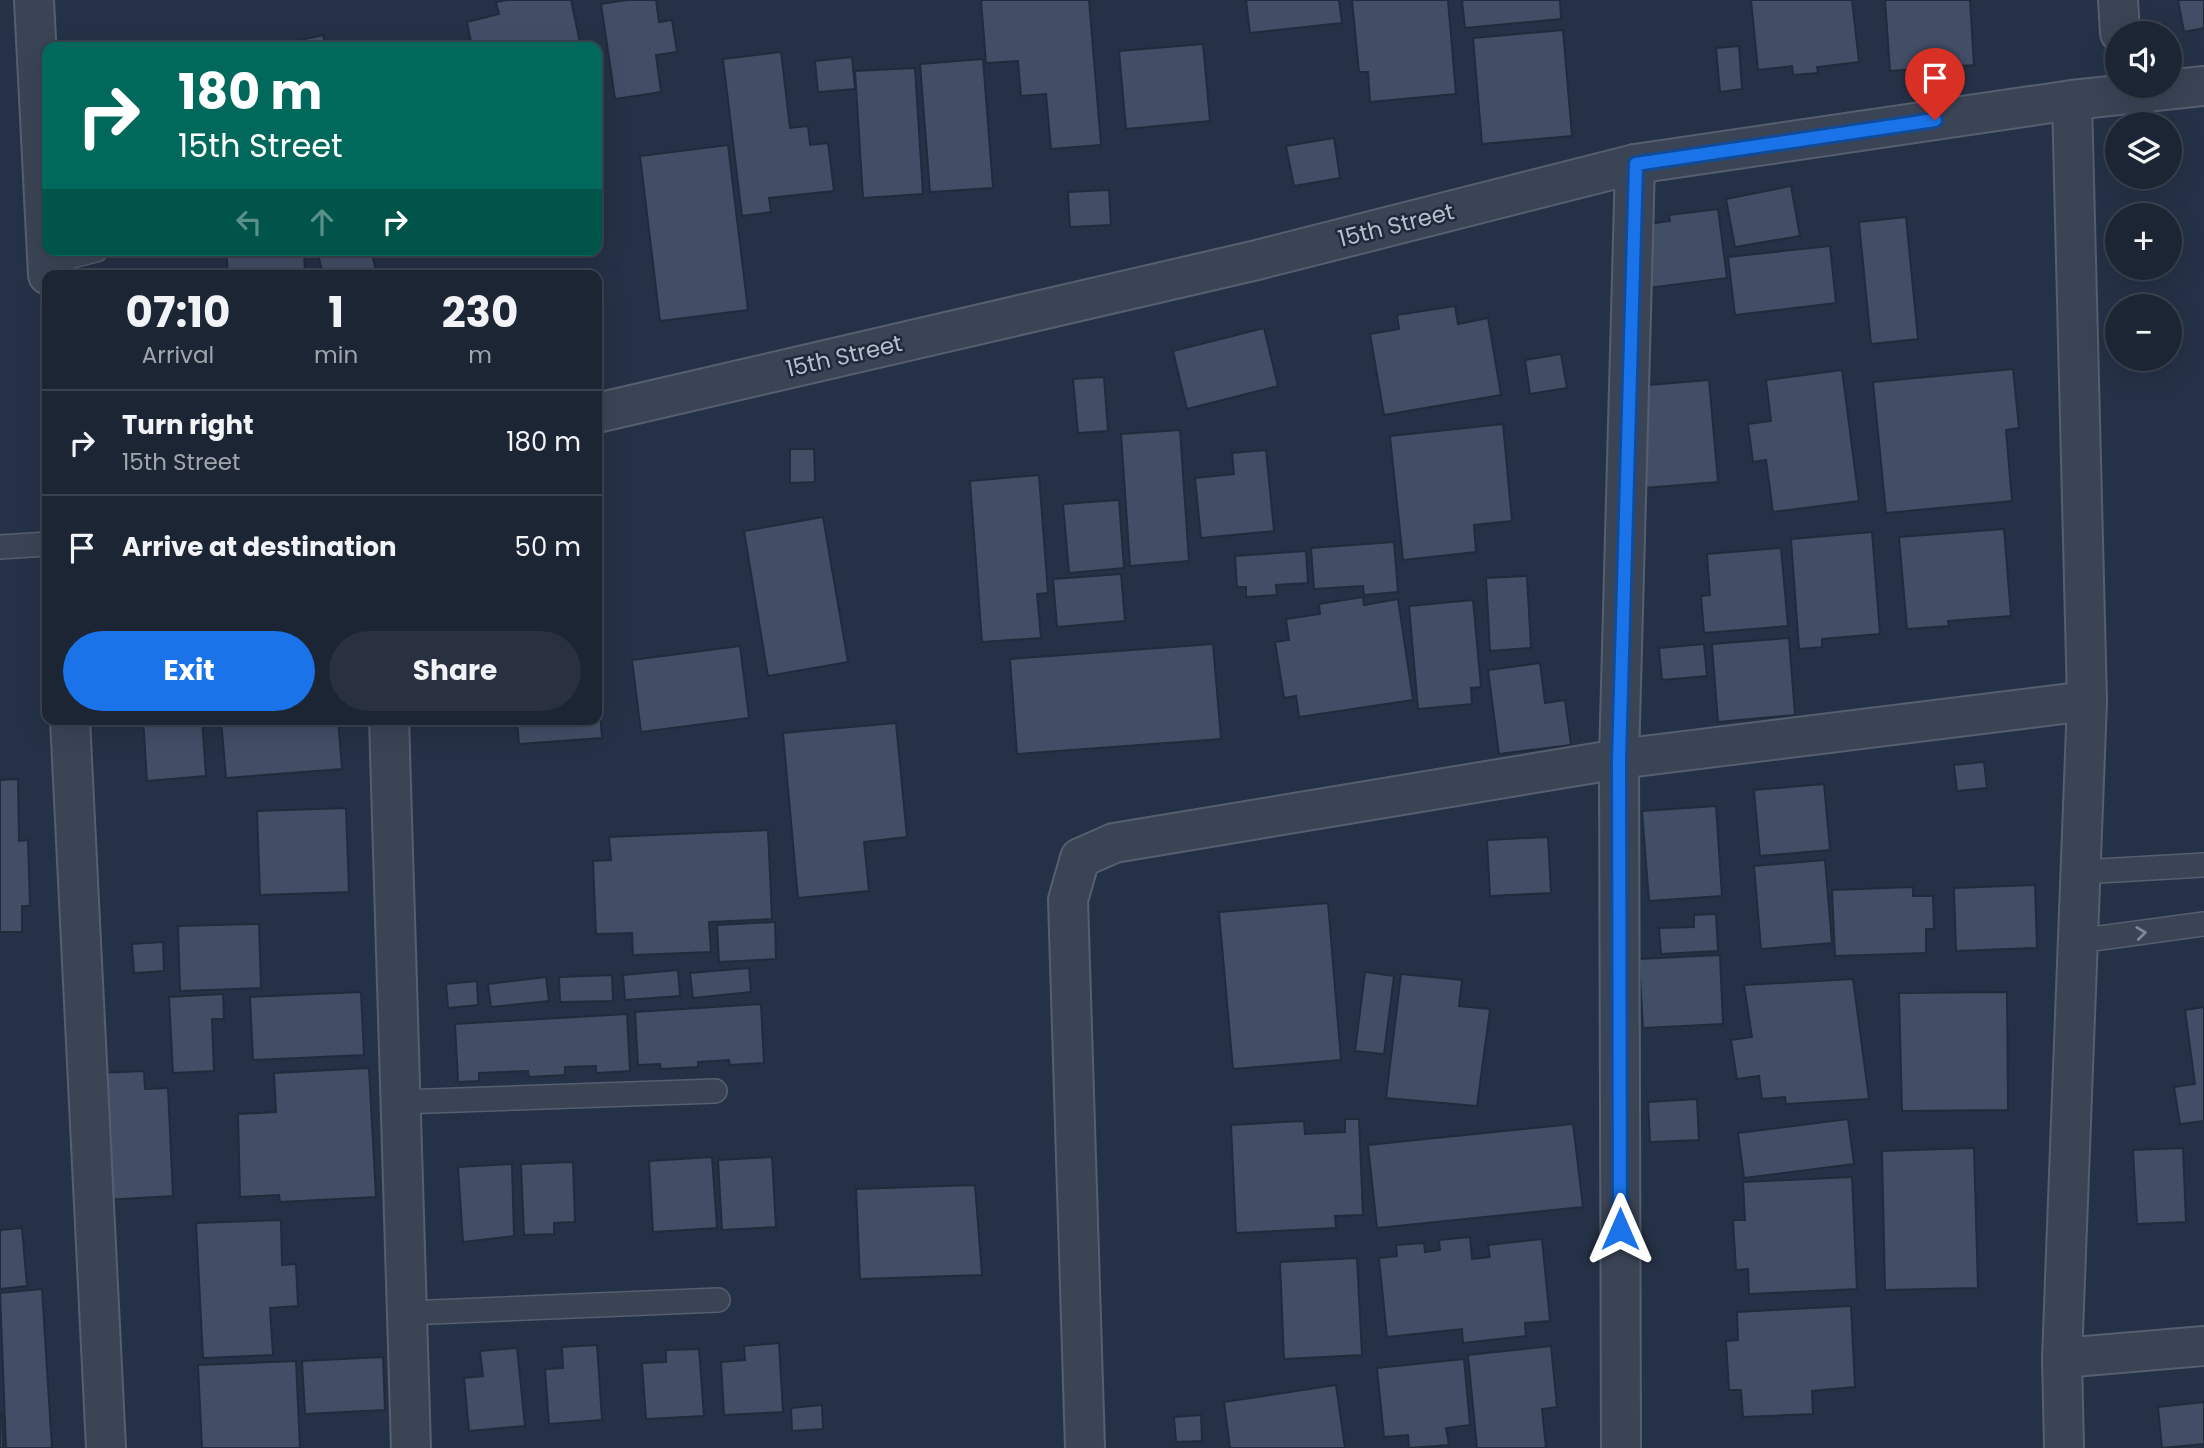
<!DOCTYPE html>
<html lang="en">
<head>
<meta charset="utf-8">
<style>
	body { margin:0; font-family:Poppins,sans-serif; background:#293140; color:#f1f3f6; height:100vh; display:flex; flex-direction:column; font-size:26px; white-space:nowrap }
	* { box-sizing:border-box; margin:0 }
	p { font-size:23px; color:#a0a5ac }
	.icon { flex:none; width:38px; height:38px; fill:none; stroke:currentColor; stroke-width:2; stroke-linecap:round; stroke-linejoin:round }
	.map { position:relative; flex:1; overflow:hidden }
	.drawer { position:absolute; left:42px; top:270px; width:560px; height:455px; display:flex; flex-direction:column; background:#1c2534; border-radius:14px; box-shadow:0 7px 28px #0002,0 0 0 2px #3a424f }
	.drawer>* { flex:none }
	.guide { position:absolute; left:42px; top:42px; width:560px; height:214px; border-radius:14px; box-shadow:0 7px 28px #0002,0 0 0 2px #3a424f; background:#00695c; color:#fff; overflow:hidden }
	.fabs { position:absolute; left:2105px; top:21px; display:grid; gap:14px }
	.fabs a { display:grid; place-items:center; width:77px; height:77px; border-radius:50%; background:#1c2534; box-shadow:0 7px 28px #0002,0 0 0 2px #3a424f; font-size:35px }
	.pin { position:absolute; display:grid; place-items:center; width:60px; height:60px; color:#fff; margin:-72px -30px; border-radius:50% 50% 50% 0; rotate:-45deg; box-shadow:0 0 7px #0007 }
	.pin .icon { rotate:45deg }
	.me { position:absolute; width:77px; margin:-38px; rotate:0deg; stroke-linejoin:round; filter:drop-shadow(0 0 5px #0008) }
	.turn { display:flex; align-items:center; gap:24px; height:147px; padding:0 21px; font-size:32px }
	.turn .icon { width:91px; height:91px; stroke-width:2.5 }
	.turn b { display:block; font-size:49px; line-height:60px }
	.lanes { display:flex; align-items:center; height:66px; padding:0 21px; background:#0003; justify-content:center; gap:35px; direction:ltr }
	.lanes .off { opacity:.35 }
	.eta { display:flex; justify-content:space-evenly; align-items:center; height:119px; text-align:center }
	.eta b { font-size:42px; font-weight:700; line-height:49px }
	.action { display:flex; gap:14px; margin-top:auto; padding:14px 21px }
	.action a { flex:1; height:80px; border-radius:42px; background:#1a73e8; color:#fff; font-size:28px; font-weight:700; line-height:80px; text-align:center }
	.action a+a { background:#293140; color:#f1f3f6 }
	ul { padding:0; list-style:none }
	li { display:flex; align-items:center; gap:21px; height:105px; padding:0 21px; border-top:2px solid #3a424f }
	li div { flex:1 }
	li b { display:block; font-size:26px }
	li em { font-style:normal }
	.map>svg:first-child { display:block }
</style>
</head>
<body>
<div class="map">
<svg width="2204" height="1448" viewBox="0 0 2204 1448">
	<rect width="100%" height="100%" fill="#253146"/>
	<!-- building -->
	<g fill="#424e66" stroke="#202b3c" stroke-width="2">
		<path d="M 507,0 L 571,0 L 581,47 L 472,47 L 467,22 L 499,14 L 496,2 Z"/>
		<path d="M 627,0 L 656,0 L 659,22 L 672,20 L 677,52 L 656,55 L 661,92 L 615,99 L 601,4 Z"/>
		<path d="M 981,0 L 1089,0 L 1101,145 L 1051,149 L 1046,94 L 1021,96 L 1018,61 L 986,63 Z"/>
		<path d="M 1246,0 L 1339,0 L 1342,23 L 1250,33 Z"/>
		<path d="M 1352,0 L 1448,0 L 1456,94 L 1370,102 L 1368,72 L 1359,72 Z"/>
		<path d="M 1462,0 L 1560,0 L 1561,19 L 1465,28 Z"/>
		<path d="M 1751,0 L 1852,0 L 1859,62 L 1817,67 L 1818,73 L 1793,75 L 1792,66 L 1758,70 Z"/>
		<path d="M 1885,0 L 1970,0 L 1974,65 L 1890,71 Z"/>
		<path d="M 2178,0 L 2204,0 L 2204,28 L 2184,32 Z"/>
		<path d="M 1563,30 L 1572,136 L 1482,144 L 1473,38 Z"/>
		<path d="M 323,35 L 326,47 L 269,47 Z"/>
		<path d="M 1203,44 L 1210,121 L 1126,129 L 1119,51 Z"/>
		<path d="M 1739,46 L 1742,89 L 1720,92 L 1716,48 Z"/>
		<path d="M 781,52 L 790,128 L 808,126 L 810,145 L 828,143 L 834,191 L 769,198 L 771,212 L 742,216 L 723,59 Z"/>
		<path d="M 852,57 L 855,89 L 818,92 L 815,61 Z"/>
		<path d="M 983,59 L 993,188 L 930,192 L 920,64 Z"/>
		<path d="M 915,68 L 923,194 L 863,198 L 855,71 Z"/>
		<path d="M 1334,138 L 1340,178 L 1294,186 L 1286,146 Z"/>
		<path d="M 728,145 L 748,310 L 660,321 L 640,156 Z"/>
		<path d="M 1791,186 L 1800,236 L 1735,247 L 1726,199 Z"/>
		<path d="M 1109,190 L 1111,225 L 1070,227 L 1068,192 Z"/>
		<path d="M 1718,209 L 1727,278 L 1648,288 L 1641,225 L 1670,221 L 1669,215 Z"/>
		<path d="M 1906,217 L 1918,339 L 1871,344 L 1859,222 Z"/>
		<path d="M 1830,246 L 1836,303 L 1735,315 L 1728,257 Z"/>
		<path d="M 226,250 L 304,250 L 305,275 L 228,275 Z"/>
		<path d="M 317,250 L 371,250 L 377,275 L 323,275 Z"/>
		<path d="M 1455,306 L 1458,324 L 1488,318 L 1501,395 L 1384,415 L 1370,334 L 1399,329 L 1397,315 Z"/>
		<path d="M 1264,328 L 1278,386 L 1187,409 L 1173,351 Z"/>
		<path d="M 1561,354 L 1567,388 L 1530,394 L 1525,360 Z"/>
		<path d="M 2013,369 L 2019,428 L 2006,430 L 2012,501 L 1886,513 L 1873,382 Z"/>
		<path d="M 1842,370 L 1859,501 L 1773,512 L 1766,460 L 1753,462 L 1748,424 L 1771,421 L 1766,380 Z"/>
		<path d="M 1104,377 L 1108,431 L 1078,433 L 1073,379 Z"/>
		<path d="M 1709,380 L 1718,482 L 1644,488 L 1636,386 Z"/>
		<path d="M 1503,424 L 1512,521 L 1474,525 L 1476,552 L 1403,560 L 1390,436 Z"/>
		<path d="M 1180,430 L 1189,561 L 1130,566 L 1121,434 Z"/>
		<path d="M 790,449 L 814,449 L 815,482 L 790,483 Z"/>
		<path d="M 1266,450 L 1274,531 L 1201,538 L 1195,478 L 1234,474 L 1232,453 Z"/>
		<path d="M 1039,475 L 1048,593 L 1037,594 L 1041,638 L 982,642 L 970,481 Z"/>
		<path d="M 1119,500 L 1124,568 L 1069,573 L 1063,504 Z"/>
		<path d="M 823,517 L 848,662 L 768,676 L 744,531 Z"/>
		<path d="M 2004,529 L 2011,616 L 1948,621 L 1949,626 L 1907,629 L 1899,537 Z"/>
		<path d="M 1872,532 L 1880,634 L 1822,639 L 1822,647 L 1799,649 L 1791,539 Z"/>
		<path d="M 1394,542 L 1398,592 L 1364,595 L 1363,586 L 1314,589 L 1311,548 Z"/>
		<path d="M 1781,548 L 1788,626 L 1704,633 L 1701,596 L 1710,595 L 1707,554 Z"/>
		<path d="M 1306,551 L 1308,583 L 1276,585 L 1277,595 L 1246,597 L 1246,587 L 1237,587 L 1235,556 Z"/>
		<path d="M 1121,574 L 1125,621 L 1057,627 L 1053,579 Z"/>
		<path d="M 1527,576 L 1531,648 L 1490,651 L 1486,578 Z"/>
		<path d="M 1363,597 L 1364,605 L 1398,599 L 1413,700 L 1299,717 L 1296,696 L 1284,698 L 1275,642 L 1289,640 L 1286,619 L 1320,614 L 1319,604 Z"/>
		<path d="M 1473,600 L 1481,687 L 1471,688 L 1472,704 L 1418,709 L 1409,606 Z"/>
		<path d="M 1789,638 L 1795,715 L 1718,722 L 1712,644 Z"/>
		<path d="M 1213,644 L 1221,739 L 1017,754 L 1010,659 Z"/>
		<path d="M 1704,644 L 1707,676 L 1662,680 L 1659,648 Z"/>
		<path d="M 740,646 L 749,718 L 641,732 L 632,660 Z"/>
		<path d="M 1540,663 L 1545,703 L 1565,700 L 1571,745 L 1499,754 L 1488,670 Z"/>
		<path d="M 597,672 L 602,738 L 519,744 L 517,719 L 597,719 Z"/>
		<path d="M 143,719 L 202,719 L 206,776 L 147,781 Z"/>
		<path d="M 221,719 L 338,719 L 342,769 L 226,778 Z"/>
		<path d="M 896,723 L 907,837 L 864,842 L 869,891 L 798,898 L 783,733 Z"/>
		<path d="M 1984,762 L 1987,788 L 1957,791 L 1954,765 Z"/>
		<path d="M 18,779 L 19,841 L 28,840 L 30,906 L 22,906 L 22,932 L 0,932 L 0,780 Z"/>
		<path d="M 1824,784 L 1830,850 L 1760,856 L 1754,790 Z"/>
		<path d="M 1716,806 L 1722,896 L 1649,901 L 1642,811 Z"/>
		<path d="M 346,808 L 349,892 L 260,895 L 257,811 Z"/>
		<path d="M 768,830 L 772,919 L 709,922 L 711,952 L 633,955 L 632,933 L 596,934 L 593,861 L 611,860 L 609,837 Z"/>
		<path d="M 1548,837 L 1551,893 L 1490,896 L 1487,840 Z"/>
		<path d="M 1825,860 L 1832,943 L 1761,949 L 1754,866 Z"/>
		<path d="M 2035,885 L 2037,948 L 1956,951 L 1954,888 Z"/>
		<path d="M 1913,887 L 1913,896 L 1933,896 L 1934,929 L 1926,929 L 1926,953 L 1835,956 L 1832,890 Z"/>
		<path d="M 1328,903 L 1341,1060 L 1233,1069 L 1219,912 Z"/>
		<path d="M 1716,914 L 1718,951 L 1661,954 L 1659,928 L 1694,927 L 1694,915 Z"/>
		<path d="M 775,922 L 776,959 L 719,962 L 717,925 Z"/>
		<path d="M 259,924 L 261,988 L 180,991 L 178,926 Z"/>
		<path d="M 163,942 L 164,971 L 134,973 L 132,944 Z"/>
		<path d="M 1720,955 L 1723,1024 L 1643,1028 L 1639,959 Z"/>
		<path d="M 749,968 L 751,992 L 693,998 L 690,973 Z"/>
		<path d="M 678,970 L 680,996 L 625,1000 L 623,975 Z"/>
		<path d="M 1365,972 L 1394,976 L 1384,1054 L 1355,1051 Z"/>
		<path d="M 1401,974 L 1462,980 L 1459,1006 L 1490,1009 L 1477,1106 L 1386,1098 Z"/>
		<path d="M 612,975 L 613,1001 L 560,1002 L 559,977 Z"/>
		<path d="M 546,977 L 549,1001 L 491,1007 L 488,984 Z"/>
		<path d="M 1853,979 L 1869,1099 L 1786,1104 L 1785,1097 L 1762,1099 L 1759,1076 L 1737,1079 L 1731,1040 L 1752,1037 L 1744,985 Z"/>
		<path d="M 477,981 L 478,1005 L 448,1008 L 446,984 Z"/>
		<path d="M 361,992 L 364,1055 L 253,1060 L 250,997 Z"/>
		<path d="M 2007,992 L 2008,1110 L 1902,1111 L 1899,993 Z"/>
		<path d="M 223,994 L 224,1019 L 212,1019 L 214,1071 L 173,1073 L 169,997 Z"/>
		<path d="M 761,1004 L 764,1063 L 730,1065 L 729,1060 L 698,1062 L 698,1067 L 661,1069 L 660,1064 L 638,1065 L 635,1012 Z"/>
		<path d="M 2204,1007 L 2204,1121 L 2180,1124 L 2174,1087 L 2195,1084 L 2185,1010 Z"/>
		<path d="M 627,1014 L 630,1071 L 596,1073 L 596,1066 L 565,1067 L 565,1075 L 529,1077 L 528,1071 L 479,1073 L 479,1081 L 458,1082 L 455,1024 Z"/>
		<path d="M 369,1068 L 376,1197 L 280,1202 L 279,1195 L 240,1197 L 238,1114 L 276,1112 L 274,1073 Z"/>
		<path d="M 144,1071 L 145,1089 L 168,1088 L 173,1196 L 104,1200 L 98,1073 Z"/>
		<path d="M 1697,1099 L 1699,1140 L 1650,1142 L 1648,1102 Z"/>
		<path d="M 1345,1119 L 1359,1119 L 1363,1215 L 1335,1216 L 1336,1228 L 1236,1233 L 1231,1125 L 1304,1121 L 1305,1134 L 1345,1132 Z"/>
		<path d="M 1848,1119 L 1854,1164 L 1744,1178 L 1738,1133 Z"/>
		<path d="M 1573,1124 L 1583,1207 L 1377,1228 L 1368,1145 Z"/>
		<path d="M 1974,1148 L 1978,1288 L 1885,1290 L 1882,1151 Z"/>
		<path d="M 2183,1148 L 2186,1222 L 2137,1224 L 2133,1150 Z"/>
		<path d="M 712,1157 L 717,1228 L 653,1232 L 649,1161 Z"/>
		<path d="M 772,1157 L 776,1227 L 722,1230 L 718,1160 Z"/>
		<path d="M 573,1162 L 575,1222 L 554,1223 L 554,1234 L 524,1235 L 521,1164 Z"/>
		<path d="M 512,1164 L 514,1236 L 463,1242 L 458,1167 Z"/>
		<path d="M 1852,1177 L 1857,1289 L 1749,1294 L 1748,1269 L 1736,1270 L 1733,1220 L 1745,1220 L 1743,1182 Z"/>
		<path d="M 975,1185 L 982,1275 L 860,1279 L 856,1189 Z"/>
		<path d="M 281,1220 L 282,1265 L 296,1264 L 298,1306 L 270,1308 L 273,1355 L 203,1358 L 196,1223 Z"/>
		<path d="M 22,1228 L 27,1286 L 0,1289 L 0,1230 Z"/>
		<path d="M 1470,1237 L 1472,1259 L 1490,1257 L 1488,1245 L 1542,1239 L 1550,1321 L 1525,1323 L 1526,1336 L 1463,1343 L 1462,1329 L 1387,1337 L 1379,1258 L 1397,1256 L 1396,1245 L 1424,1243 L 1425,1252 L 1440,1250 L 1439,1240 Z"/>
		<path d="M 1357,1258 L 1362,1355 L 1284,1359 L 1280,1262 Z"/>
		<path d="M 42,1289 L 52,1448 L 6,1448 L 0,1293 Z"/>
		<path d="M 1851,1306 L 1855,1387 L 1812,1391 L 1813,1414 L 1743,1417 L 1741,1390 L 1729,1390 L 1726,1341 L 1738,1340 L 1737,1312 Z"/>
		<path d="M 779,1343 L 783,1412 L 724,1415 L 721,1362 L 745,1360 L 744,1346 Z"/>
		<path d="M 597,1345 L 602,1420 L 549,1424 L 545,1369 L 563,1368 L 562,1347 Z"/>
		<path d="M 1551,1346 L 1557,1407 L 1542,1409 L 1546,1448 L 1477,1448 L 1468,1355 Z"/>
		<path d="M 517,1348 L 525,1426 L 469,1431 L 464,1378 L 483,1376 L 480,1351 Z"/>
		<path d="M 699,1349 L 704,1416 L 646,1419 L 642,1363 L 666,1362 L 666,1350 Z"/>
		<path d="M 383,1357 L 385,1410 L 305,1414 L 302,1361 Z"/>
		<path d="M 1464,1359 L 1470,1425 L 1446,1428 L 1449,1445 L 1409,1448 L 1408,1435 L 1384,1437 L 1377,1368 Z"/>
		<path d="M 296,1361 L 300,1448 L 202,1448 L 198,1365 Z"/>
		<path d="M 1336,1385 L 1345,1448 L 1230,1448 L 1224,1402 Z"/>
		<path d="M 2204,1402 L 2204,1444 L 2162,1448 L 2158,1407 Z"/>
		<path d="M 822,1405 L 823,1429 L 792,1431 L 791,1408 Z"/>
		<path d="M 0,1413 L 2,1413 L 3,1448 L 0,1448 Z"/>
		<path d="M 1201,1415 L 1202,1441 L 1176,1442 L 1174,1417 Z"/>
	</g>
	<g fill="none" stroke-linecap="round" stroke-linejoin="round">
		<defs>
			<g id="lane">
				<path d="M 48,262 L 96,250"/>
				<path d="M 0,547 L 47,544"/>
				<path d="M 2081,872 L 2204,865"/>
				<path d="M 2078,941 L 2204,924"/>
				<path d="M 401,1102 L 715,1091"/>
				<path d="M 407,1313 L 718,1300"/>
			</g>
			<g id="street">
				<path d="M 34,0 L 48,275"/>
				<path d="M 2118,0 L 2120,33"/>
				<path d="M 597,413 L 1257,260 L 1635,164 L 2072,100 L 2204,86"/>
				<path d="M 70,719 L 106,1448"/>
				<path d="M 389,719 L 411,1448"/>
				<path d="M 2062,1358 L 2204,1346"/>
				<path d="M 1085,1448 L 1068,900 L 1080,858 L 1114,843 L 1619,759 L 2087,701"/>
				<path d="M 1621,1448 L 1619,759 L 1635,164"/>
				<path d="M 2064,1448 L 2062,1358 L 2087,701 L 2072,100"/>
			</g>
		</defs>
		<!-- lane casing -->
		<use href="#lane" stroke="#555f6f" stroke-width="26"/>
		<!-- street casing -->
		<use href="#street" stroke="#555f6f" stroke-width="42"/>
		<!-- lane -->
		<use href="#lane" stroke="#3a4455" stroke-width="23"/>
		<!-- street -->
		<use href="#street" stroke="#3a4455" stroke-width="38"/>
	</g>
	<!-- one-way arrows -->
	<defs><path id="oneway-chevron" d="M-2-3.5L2.5 0L-2 3.5" fill="none" stroke-width="1.6" stroke-linecap="round" stroke-linejoin="round" transform="scale(1.75)"/></defs>
	<use stroke="#7f8898" href="#oneway-chevron" transform="translate(2141 933) rotate(-7)"/>
	<g fill="none" stroke-linecap="round" stroke-linejoin="round">
		<defs>
			<path id="route" d="M 1620,1229 L 1619,759 L 1636,164 L 1935,120"/>
		</defs>
		<!-- route casing -->
		<use href="#route" stroke="#114b97" stroke-width="18"/>
		<!-- route -->
		<use href="#route" stroke="#1a73e8" stroke-width="12"/>
	</g>
	<g text-anchor="middle" dominant-baseline="central" stroke-width="5" stroke-linejoin="round" paint-order="stroke">
		<!-- street labels -->
		<g font-size="23" fill="#b7bfce" stroke="#1e293a">
			<text transform="translate(1396 225) rotate(-14)">15th Street</text>
			<text transform="translate(844 356) rotate(-13)">15th Street</text>
		</g>
	</g>
</svg>
<div class="fabs">
<a><svg class="icon" aria-label="sound" viewBox="0 0 24 24"><path d="M4 9h4l5-4v14l-5-4H4zM17 9q2 3 0 6"/></svg></a>
<a><svg class="icon" aria-label="layers" viewBox="0 0 24 24"><path d="M12 4l9 5-9 5-9-5zM3 14l9 5 9-5"/></svg></a>
<a>+</a>
<a>−</a>
</div>
<div class="pin" style="left:1935px;top:120px;background:#d93025"><svg class="icon" aria-label="arrive" viewBox="0 0 24 24"><path d="M6 21V4h12l-3 4 3 4H6"/></svg></div>
<svg class="me" style="left:1620px;top:1229px" viewBox="-20 -20 40 40"><path d="M0-17L14 15 0 8-14 15z" fill="#1a73e8" stroke="#fff" stroke-width="4"/></svg>
<div class="guide">
<div class="turn"><svg class="icon" aria-label="right" viewBox="0 0 24 24"><path d="M7 20v-9h11M14 6l5 5-5 5"/></svg><div><b>180 m</b>15th Street</div></div>
<div class="lanes"><svg class="icon off" aria-label="left" viewBox="0 0 24 24"><path d="M17 20v-9H6M10 6l-5 5 5 5"/></svg><svg class="icon off" aria-label="ahead" viewBox="0 0 24 24"><path d="M12 20V5M6 11l6-6 6 6"/></svg><svg class="icon" aria-label="right" viewBox="0 0 24 24"><path d="M7 20v-9h11M14 6l5 5-5 5"/></svg></div>
</div>
<section class="drawer">
<div class="eta">
<div><b>07:10</b><p>Arrival</p></div>
<div><b>1</b><p>min</p></div>
<div><b>230</b><p>m</p></div>
</div>
<ul>
<li><svg class="icon" aria-label="right" viewBox="0 0 24 24"><path d="M7 20v-9h11M14 6l5 5-5 5"/></svg><div><b>Turn right</b><p>15th Street</p></div><em>180 m</em></li>
<li><svg class="icon" aria-label="arrive" viewBox="0 0 24 24"><path d="M6 21V4h12l-3 4 3 4H6"/></svg><div><b>Arrive at destination</b></div><em>50 m</em></li>
</ul>
<div class="action"><a>Exit</a><a>Share</a></div>
</section>
</div>
</body>
</html>
